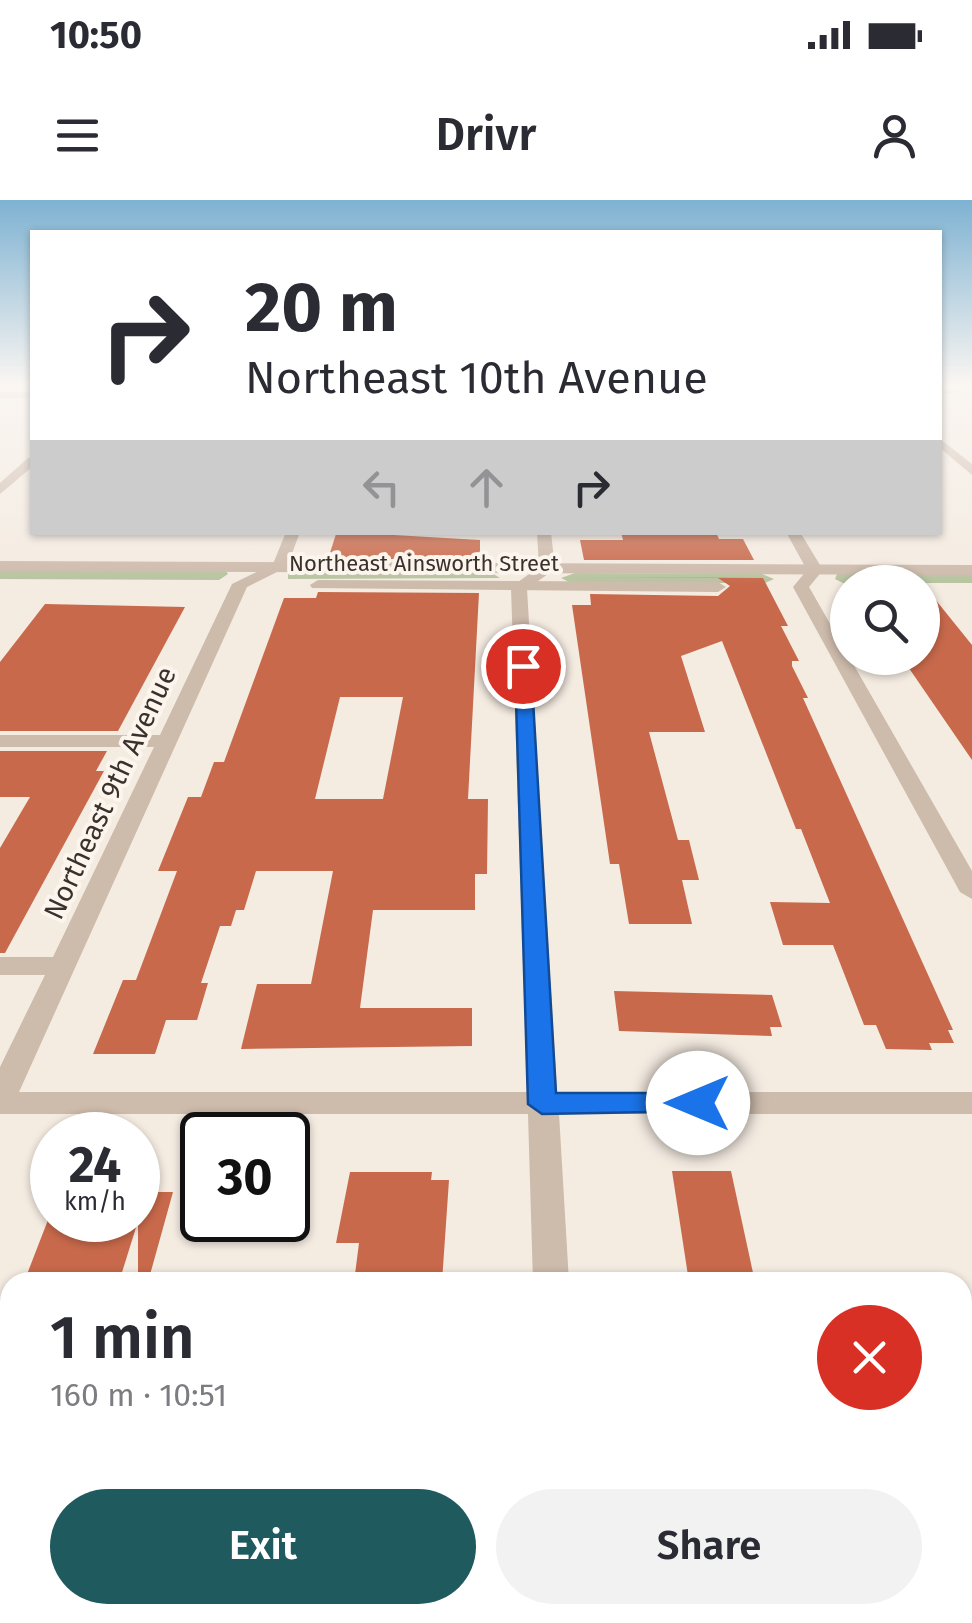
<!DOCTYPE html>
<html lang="en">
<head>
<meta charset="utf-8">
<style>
	body { margin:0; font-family:"Fira Sans",sans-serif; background:#f2f2f3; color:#2b2b33; height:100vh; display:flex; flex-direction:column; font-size:38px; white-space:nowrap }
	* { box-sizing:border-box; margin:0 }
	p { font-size:32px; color:#7c7c81 }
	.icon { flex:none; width:55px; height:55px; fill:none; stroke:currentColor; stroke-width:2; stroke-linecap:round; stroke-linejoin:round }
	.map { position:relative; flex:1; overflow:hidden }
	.details { position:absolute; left:0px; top:1072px; width:972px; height:352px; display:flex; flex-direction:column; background:#fff; border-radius:30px 30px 0 0; box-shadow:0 2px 8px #0004 }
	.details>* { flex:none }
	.guide { position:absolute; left:30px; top:30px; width:912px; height:305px; border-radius:0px; box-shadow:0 2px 8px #0004; background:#fff; color:#2b2b33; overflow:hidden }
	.fabs { position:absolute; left:830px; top:365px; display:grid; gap:20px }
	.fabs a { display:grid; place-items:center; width:110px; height:110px; border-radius:50%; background:#fff; box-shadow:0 2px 8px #0004; font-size:50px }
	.speed { position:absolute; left:30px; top:912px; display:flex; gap:20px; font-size:50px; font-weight:700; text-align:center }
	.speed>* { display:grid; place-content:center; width:130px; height:130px; border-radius:50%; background:#fff; box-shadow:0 2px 8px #0004; line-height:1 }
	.speed small { font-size:25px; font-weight:400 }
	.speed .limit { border:5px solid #111; border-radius:15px; background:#fff; color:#111 }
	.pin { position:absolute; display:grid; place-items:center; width:85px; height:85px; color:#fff; margin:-42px; border:5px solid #fff; border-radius:50%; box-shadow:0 2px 10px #0007 }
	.me { position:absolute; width:110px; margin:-55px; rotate:270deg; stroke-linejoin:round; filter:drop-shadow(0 0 8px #0008) }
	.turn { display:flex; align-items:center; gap:35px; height:210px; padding:0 50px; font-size:45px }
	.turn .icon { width:130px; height:130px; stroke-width:2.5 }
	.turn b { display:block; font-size:70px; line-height:85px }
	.lanes { display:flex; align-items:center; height:95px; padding:0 50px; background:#0003; justify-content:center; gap:50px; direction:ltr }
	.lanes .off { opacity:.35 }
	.round { display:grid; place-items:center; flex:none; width:105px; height:105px; border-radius:52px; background:#f2f2f3 }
	.head { display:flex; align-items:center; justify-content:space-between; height:170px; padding:0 50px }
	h1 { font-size:60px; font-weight:600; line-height:75px }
	.action { display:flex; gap:20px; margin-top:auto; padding:20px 50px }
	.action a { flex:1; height:115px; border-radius:60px; background:#1f5a5e; color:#fff; font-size:40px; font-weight:600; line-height:115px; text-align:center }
	.action a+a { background:#f2f2f3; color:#2b2b33 }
	.status { display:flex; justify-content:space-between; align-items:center; height:70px; padding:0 50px; background:#fff; direction:ltr }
	.status svg { height:28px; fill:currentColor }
	header { display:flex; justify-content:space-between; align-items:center; height:130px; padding:0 50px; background:#fff; font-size:45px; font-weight:600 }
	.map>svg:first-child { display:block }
</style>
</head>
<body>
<div class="status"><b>10:50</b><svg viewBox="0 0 49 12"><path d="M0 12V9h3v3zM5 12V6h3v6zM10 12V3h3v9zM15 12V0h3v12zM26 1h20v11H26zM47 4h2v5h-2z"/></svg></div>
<header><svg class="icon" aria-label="menu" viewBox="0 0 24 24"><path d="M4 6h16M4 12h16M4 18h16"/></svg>Drivr<svg class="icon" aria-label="person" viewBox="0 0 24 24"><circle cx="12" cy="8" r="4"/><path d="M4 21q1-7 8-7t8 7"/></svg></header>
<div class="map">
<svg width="972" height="1423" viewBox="0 0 972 1423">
	<rect width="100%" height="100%" fill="#f4ebe1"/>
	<!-- green -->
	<g fill="#b8c4a0">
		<path d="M 0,370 L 226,371 L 228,374 L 219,380 L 0,379 Z"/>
		<path d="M 294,372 L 490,372 L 500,378 L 288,379 L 288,374 Z"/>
		<path d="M 575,373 L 762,374 L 774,379 L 765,383 L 571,383 L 561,378 Z"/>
		<path d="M 837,374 L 972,374 L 972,383 L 843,383 L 835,379 Z"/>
	</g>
	<!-- building -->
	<g fill="#c8694b" fill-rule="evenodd">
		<path d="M 342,332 L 480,340 L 480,359 L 328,359 L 336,334 Z"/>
		<path d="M 621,332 L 716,332 L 719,339 L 743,339 L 754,360 L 584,360 L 580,340 L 623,340 Z"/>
		<path d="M 587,377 L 763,378 L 788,426 L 781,426 L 799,461 L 792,461 L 792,466 L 808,498 L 803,498 L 953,830 L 948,830 L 954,843 L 929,843 L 932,850 L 886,849 L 876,825 L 864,825 L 833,745 L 783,745 L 770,702 L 830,703 L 801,629 L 796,629 L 722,441 L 681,456 L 705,532 L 649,532 L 678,640 L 689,640 L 699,680 L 682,680 L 692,724 L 629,724 L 619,664 L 610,664 L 572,405 L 591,405 L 590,394 L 718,396 L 730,386 L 718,378 Z"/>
		<path d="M 922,383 L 972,445 L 972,560 L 902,458 L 922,458 Z"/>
		<path d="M 318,392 L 479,393 L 468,599 L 488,599 L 487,674 L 475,674 L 475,710 L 373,710 L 360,808 L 472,808 L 472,846 L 241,849 L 257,784 L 311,784 L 333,671 L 256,671 L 244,710 L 236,710 L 231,726 L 220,726 L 201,783 L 208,783 L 197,820 L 166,820 L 155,854 L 93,854 L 123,780 L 136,780 L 177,671 L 158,671 L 188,597 L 201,597 L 214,562 L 224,562 L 284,398 L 316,398 ZM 340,497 L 403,497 L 383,599 L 315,599 Z"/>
		<path d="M 45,404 L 185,407 L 118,531 L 0,531 L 0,462 Z"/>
		<path d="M 0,551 L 107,551 L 96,571 L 104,571 L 5,753 L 0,753 L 0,648 L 30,597 L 0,597 Z"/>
		<path d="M 614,791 L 772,795 L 782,827 L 770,827 L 772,836 L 619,831 Z"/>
		<path d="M 672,971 L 731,971 L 755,1082 L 689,1082 Z"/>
		<path d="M 350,972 L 432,972 L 431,980 L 449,980 L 442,1082 L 354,1082 L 359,1043 L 336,1043 Z"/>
		<path d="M 138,992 L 173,992 L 148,1082 L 138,1082 L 138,1021 L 119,1082 L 24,1082 L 48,1020 L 138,1020 Z"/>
	</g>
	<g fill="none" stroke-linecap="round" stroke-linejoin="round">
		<!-- minor -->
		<g fill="#cdbbac" fill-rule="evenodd">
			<path d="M 940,189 L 962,191 L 940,195 Z"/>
			<rect x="0" y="192" width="32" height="6"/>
			<path d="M 940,239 L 972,264 L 972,275 L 940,248 Z"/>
			<path d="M 28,258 L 32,258 L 32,267 L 0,294 L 0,283 Z"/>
			<path d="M 286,332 L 300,332 L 287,367 L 247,387 L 19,892 L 527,892 L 511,387 L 539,367 L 537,332 L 551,332 L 555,369 L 527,389 L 557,892 L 972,892 L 972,914 L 559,914 L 569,1082 L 533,1082 L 528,914 L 0,914 L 0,867 L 45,775 L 0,775 L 0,757 L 53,757 L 154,547 L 0,547 L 0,535 L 160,535 L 232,384 L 273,364 Z"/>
			<path d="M 786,332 L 800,332 L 823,370 L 809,387 L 972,671 L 972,699 L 960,692 L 793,387 L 807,370 Z"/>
			<rect x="543" y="1415" width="46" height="8"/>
		</g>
		<!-- tertiary -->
		<g fill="#cdbbac" fill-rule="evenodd">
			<path d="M 0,361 L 972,365 L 972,375 L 0,371 Z"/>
			<path d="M 318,380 L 718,382 L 726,387 L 718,392 L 312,388 L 310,385 Z"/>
		</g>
	</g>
	<!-- sky -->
	<linearGradient id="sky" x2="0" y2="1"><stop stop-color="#7eb2d2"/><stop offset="0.48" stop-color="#faf6f2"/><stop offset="1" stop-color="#faf6f2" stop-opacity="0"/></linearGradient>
	<rect width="972" height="384" fill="url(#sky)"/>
	<!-- route -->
	<path fill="#1a73e8" stroke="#114b97" stroke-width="2.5" d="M 523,461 L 531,466 L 556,893 L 698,893 L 708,896 L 712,903 L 708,911 L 542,914 L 528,904 L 515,466 Z"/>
	<g text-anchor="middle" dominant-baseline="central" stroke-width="8" stroke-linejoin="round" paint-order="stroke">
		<!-- far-street labels -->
		<g font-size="22" fill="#3b302b" stroke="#fbf5ee">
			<text x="424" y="363">Northeast Ainsworth Street</text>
		</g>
		<!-- street labels -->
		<g font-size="28" fill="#3b302b" stroke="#fbf5ee">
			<text transform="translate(110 593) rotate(-65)">Northeast 9th Avenue</text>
		</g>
	</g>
</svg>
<div class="fabs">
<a><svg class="icon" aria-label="search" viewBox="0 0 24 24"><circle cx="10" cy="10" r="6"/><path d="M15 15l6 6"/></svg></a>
</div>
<div class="speed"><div>24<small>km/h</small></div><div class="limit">30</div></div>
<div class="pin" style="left:523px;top:466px;background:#d93025"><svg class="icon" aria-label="arrive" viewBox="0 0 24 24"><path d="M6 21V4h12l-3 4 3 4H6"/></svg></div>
<svg class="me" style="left:698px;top:903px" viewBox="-20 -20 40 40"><circle r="19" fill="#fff"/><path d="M0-13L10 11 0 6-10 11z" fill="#1a73e8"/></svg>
<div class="guide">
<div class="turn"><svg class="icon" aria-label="right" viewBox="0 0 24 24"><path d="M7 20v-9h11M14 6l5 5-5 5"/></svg><div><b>20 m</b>Northeast 10th Avenue</div></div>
<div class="lanes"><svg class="icon off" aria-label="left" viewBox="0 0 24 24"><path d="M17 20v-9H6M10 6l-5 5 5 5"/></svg><svg class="icon off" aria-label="ahead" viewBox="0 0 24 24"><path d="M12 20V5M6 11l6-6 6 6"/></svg><svg class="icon" aria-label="right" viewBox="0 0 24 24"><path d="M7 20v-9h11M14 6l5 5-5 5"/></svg></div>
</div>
<section class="details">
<div class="head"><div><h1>1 min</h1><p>160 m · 10:51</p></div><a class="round" style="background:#d93025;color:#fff"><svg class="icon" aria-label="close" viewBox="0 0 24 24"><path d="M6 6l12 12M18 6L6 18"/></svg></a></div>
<div class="action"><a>Exit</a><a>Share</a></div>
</section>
</div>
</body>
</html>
